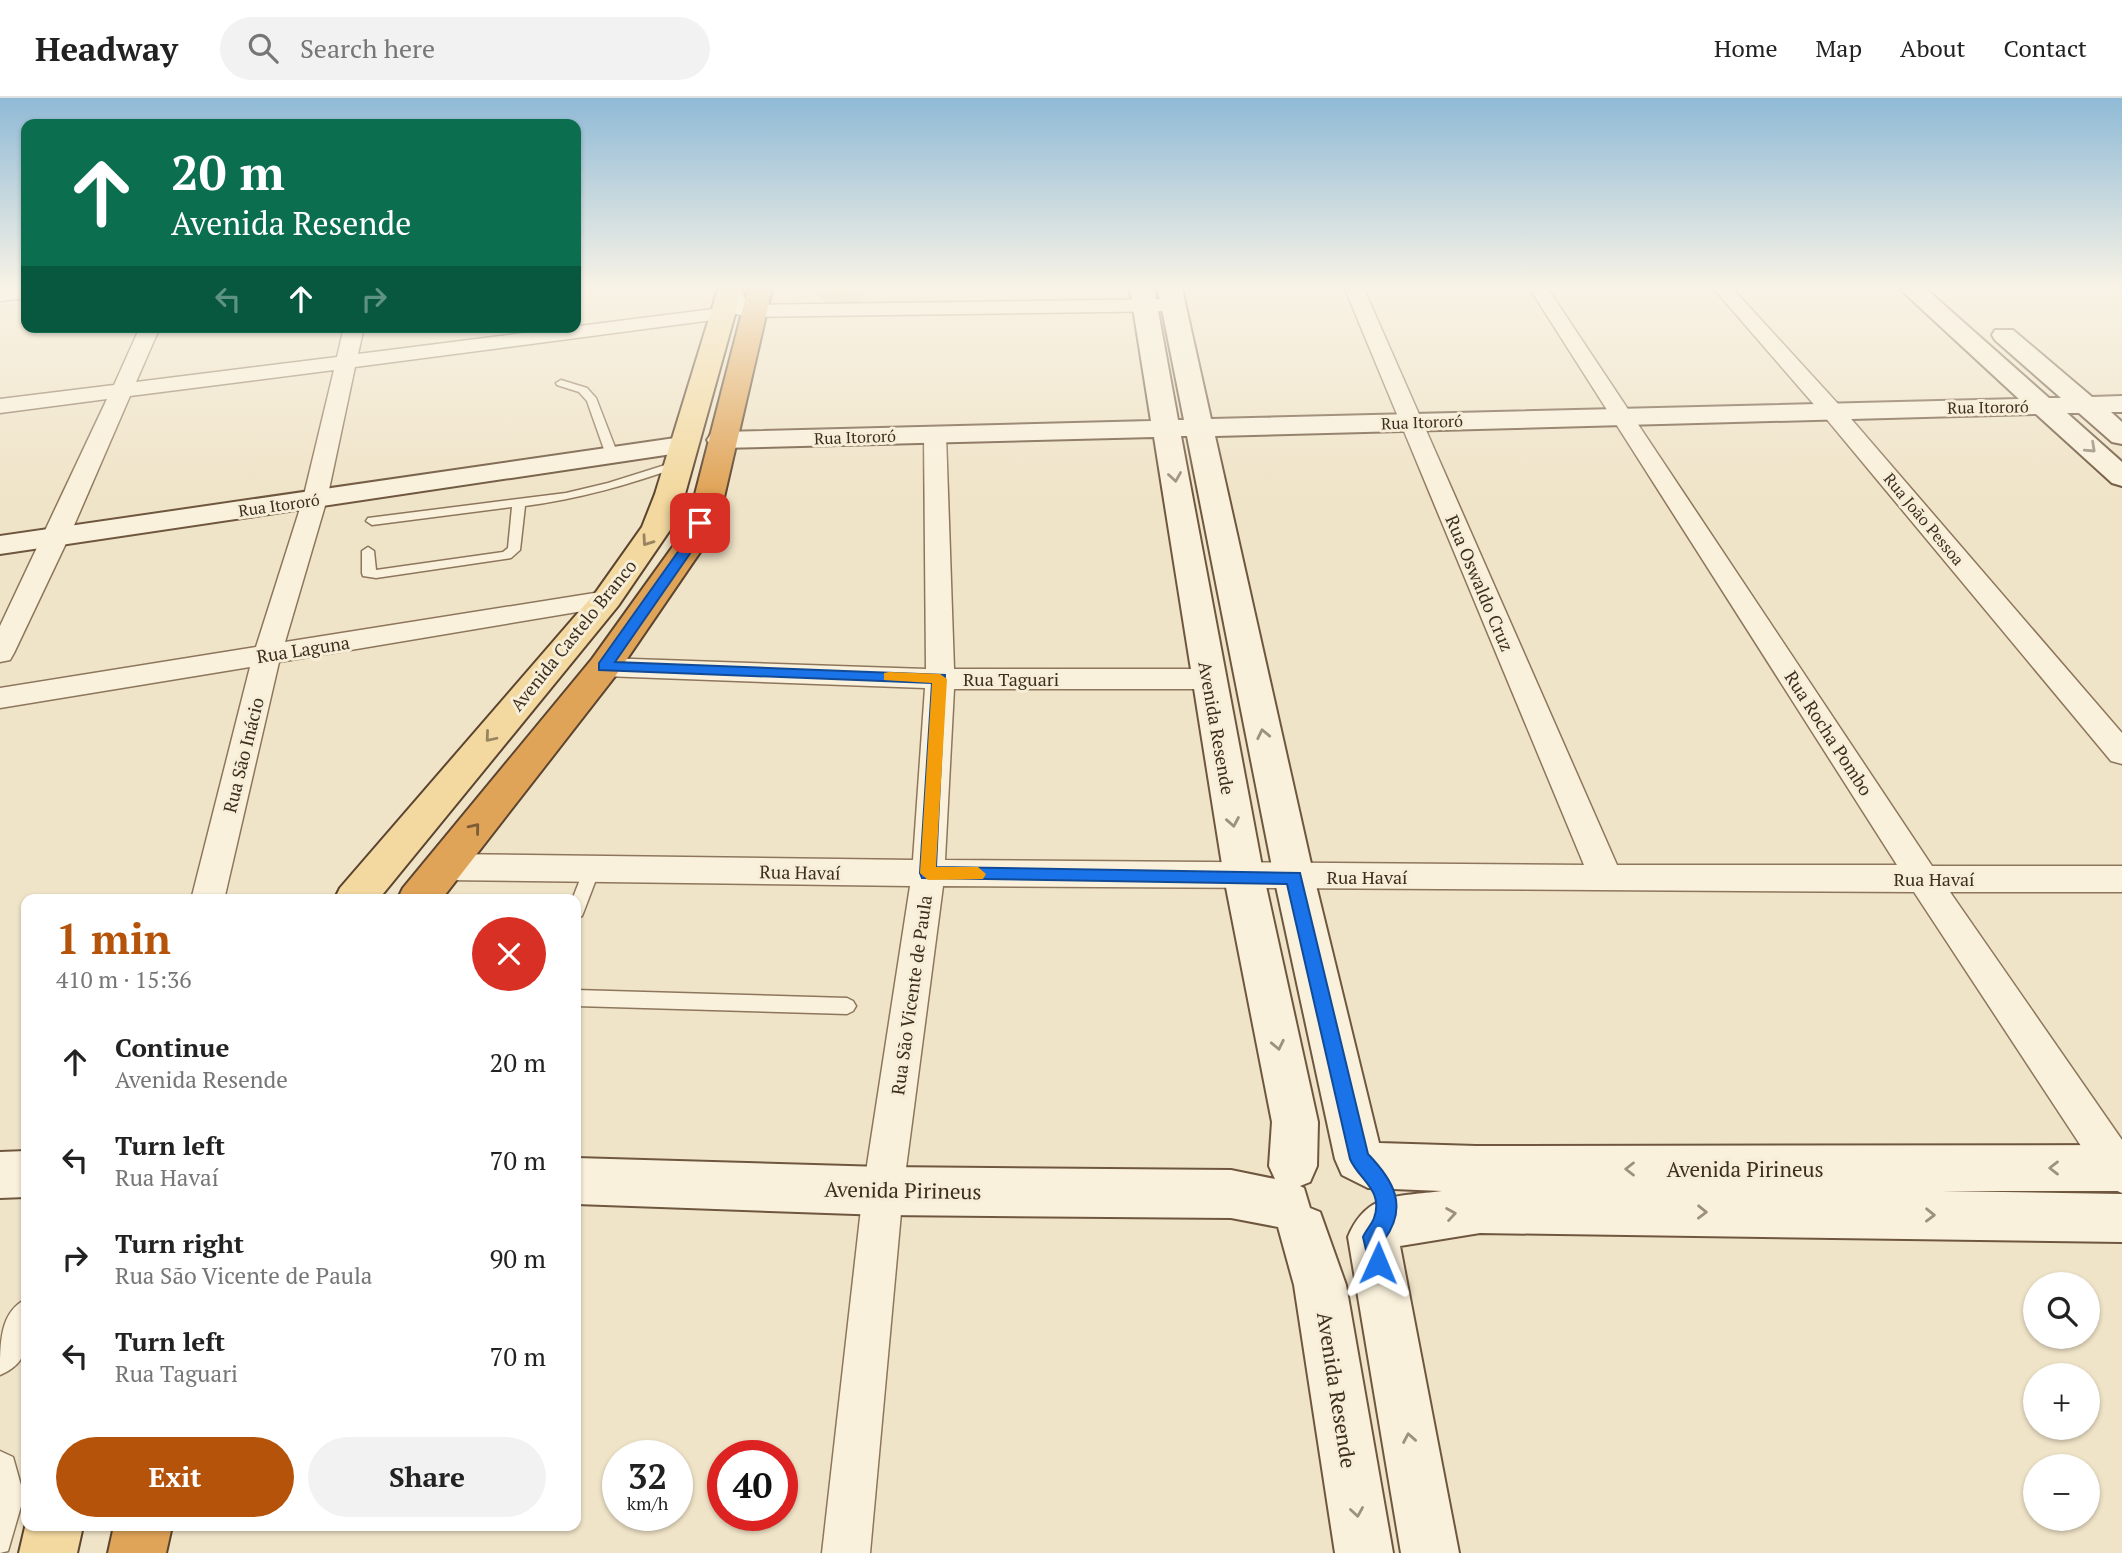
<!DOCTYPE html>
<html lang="en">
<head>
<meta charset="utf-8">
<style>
	body { margin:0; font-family:"PT Serif",serif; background:#f2f2f2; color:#222; height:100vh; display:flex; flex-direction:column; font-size:26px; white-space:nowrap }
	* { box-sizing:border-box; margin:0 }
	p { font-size:23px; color:#767676 }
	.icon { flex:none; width:38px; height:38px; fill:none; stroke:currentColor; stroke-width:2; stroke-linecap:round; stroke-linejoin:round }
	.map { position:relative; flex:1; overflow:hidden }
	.panel { position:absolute; left:21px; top:796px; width:560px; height:637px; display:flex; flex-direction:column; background:#fff; border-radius:14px; box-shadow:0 2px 5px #0004 }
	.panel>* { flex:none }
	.banner { position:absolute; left:21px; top:21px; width:560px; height:214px; border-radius:14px; box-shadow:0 2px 5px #0004; background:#0b6e4f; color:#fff; overflow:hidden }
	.tools { position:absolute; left:2023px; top:1174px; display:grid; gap:14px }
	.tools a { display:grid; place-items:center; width:77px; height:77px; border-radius:50%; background:#fff; box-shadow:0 2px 5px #0004; font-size:35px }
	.speed { position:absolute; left:602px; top:1342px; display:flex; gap:14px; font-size:35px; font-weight:700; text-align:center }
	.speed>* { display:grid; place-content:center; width:91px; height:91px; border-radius:50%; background:#fff; box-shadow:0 2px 5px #0004; line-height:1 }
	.speed small { font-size:18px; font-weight:400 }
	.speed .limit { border:10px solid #d22; background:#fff; color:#111 }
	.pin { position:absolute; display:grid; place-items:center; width:60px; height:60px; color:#fff; margin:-30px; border-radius:14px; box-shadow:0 4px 10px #0006 }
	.me { position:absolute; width:77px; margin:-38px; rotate:1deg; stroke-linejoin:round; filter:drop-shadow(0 0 5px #0008) }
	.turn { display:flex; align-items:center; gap:24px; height:147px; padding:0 35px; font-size:32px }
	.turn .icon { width:91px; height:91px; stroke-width:2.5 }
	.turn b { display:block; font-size:49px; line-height:60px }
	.lanes { display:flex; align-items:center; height:66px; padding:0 35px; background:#0003; justify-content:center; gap:35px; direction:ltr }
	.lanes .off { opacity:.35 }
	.round { display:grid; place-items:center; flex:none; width:74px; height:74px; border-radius:37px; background:#f2f2f2 }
	.overview { display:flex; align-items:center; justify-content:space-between; height:119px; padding:0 35px }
	h1 { font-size:42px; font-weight:700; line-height:52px; color:#b45309 }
	.button { display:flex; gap:14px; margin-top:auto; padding:14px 35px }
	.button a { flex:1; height:80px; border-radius:42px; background:#b45309; color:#fff; font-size:28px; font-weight:700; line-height:80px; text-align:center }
	.button a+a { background:#f2f2f2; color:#222 }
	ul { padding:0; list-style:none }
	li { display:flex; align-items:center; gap:21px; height:98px; padding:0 35px }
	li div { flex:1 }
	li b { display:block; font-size:26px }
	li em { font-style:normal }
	header { display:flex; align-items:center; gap:42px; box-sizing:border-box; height:98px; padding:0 35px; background:#fff; border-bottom:2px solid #e0e0e0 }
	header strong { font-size:33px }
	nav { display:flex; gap:38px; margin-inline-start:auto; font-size:24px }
	.search { width:490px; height:63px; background:#f2f2f2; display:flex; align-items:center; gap:18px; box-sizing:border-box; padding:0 24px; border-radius:38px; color:#767676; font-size:26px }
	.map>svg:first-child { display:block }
</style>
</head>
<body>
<header>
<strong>Headway</strong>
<div class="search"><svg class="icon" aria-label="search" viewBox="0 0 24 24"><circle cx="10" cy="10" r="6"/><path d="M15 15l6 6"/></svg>Search here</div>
<nav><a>Home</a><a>Map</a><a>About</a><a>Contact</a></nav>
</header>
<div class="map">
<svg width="2122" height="1455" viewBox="0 0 2122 1455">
	<rect width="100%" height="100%" fill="#f0e4c8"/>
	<!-- green -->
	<path fill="#c9cf9b" d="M 821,191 L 868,191 L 862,194 L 860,204 C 844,206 828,214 818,196 Z"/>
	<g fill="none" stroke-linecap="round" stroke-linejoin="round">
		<defs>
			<g id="lane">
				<path d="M 561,282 L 587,290 L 596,300 L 618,357 L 616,359 L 606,357 L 587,303 L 579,294 L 557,287 L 556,285 Z"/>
				<path d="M 678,363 L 682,364 L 682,368 C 630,386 580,401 525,408 L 520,452 L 511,460 L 376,480 L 363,478 L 362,475 L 362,453 L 368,449 L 374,453 L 376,472 L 503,454 L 508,450 L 512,409 L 372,427 L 366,423 L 368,420 L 566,395 L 608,385 Z"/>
				<path d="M 592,765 L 598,766 L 600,771 L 584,813 L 582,818 L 576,820 L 576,802 L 572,802 L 586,766 Z"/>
				<path d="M 576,892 L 847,900 L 853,903 L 856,908 L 853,913 L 847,916 L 576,908 Z"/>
				<path d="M 0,1353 L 13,1359 L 24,1398 L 8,1453 L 0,1455 Z"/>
			</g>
			<g id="street">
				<path d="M 0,191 L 26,191 L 26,200 L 0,203 Z"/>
				<path d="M 723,191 L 741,191 L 748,207 L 1173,201 L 1183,207 L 1173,213 L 748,219 L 732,215 Z"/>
				<path d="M 1345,191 L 1364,191 L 1617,767 L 1897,767 L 1530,191 L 1548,191 L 1932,768 L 2122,768 L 2122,794 L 1950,794 L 2122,1042 L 2122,1095 L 2108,1089 L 1914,794 L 943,788 L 903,1093 L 870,1455 L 822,1455 L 863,1093 L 910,788 L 444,782 L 433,778 L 428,769 L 433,760 L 444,756 L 913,762 L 925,590 L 604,578 L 594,576 L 590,569 L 594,562 L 604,560 L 926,571 L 924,337 L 935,330 L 946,337 L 954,571 L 1208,571 L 1218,574 L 1222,581 L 1218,588 L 1208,591 L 954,591 L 945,762 L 1584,767 Z"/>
				<path d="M 1714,191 L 1733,191 L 1840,308 L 2122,635 L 2122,666 L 2111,663 L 1824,318 Z"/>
				<path d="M 721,210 L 731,216 L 728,220 L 355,269 L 327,401 L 285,544 L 607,493 L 616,495 L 620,501 L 616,507 L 607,509 L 279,564 L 224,802 L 191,802 L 250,569 L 0,610 L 0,590 L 256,549 L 303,401 L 334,272 L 130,298 L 69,439 L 14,555 L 10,562 L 0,564 L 0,528 L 107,301 L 0,315 L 0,301 L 114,287 L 140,229 L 160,229 L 136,284 L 337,259 L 344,229 L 364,229 L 358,256 Z"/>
				<path d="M 26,1201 C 26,1234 36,1262 0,1277 C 0,1244 0,1214 26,1201 Z"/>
			</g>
			<g id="secondary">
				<path d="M 1130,191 L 1154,191 L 1178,322 L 1184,322 L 1158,191 L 1182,191 L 1211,321 L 2019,301 L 1900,191 L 1926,191 L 2049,300 L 2061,300 L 1995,242 L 1992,237 L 1995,232 L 2013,232 L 2092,299 L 2122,298 L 2122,314 L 2111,314 L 2122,324 L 2122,346 L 2112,344 L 2079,315 L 2067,315 L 2122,364 L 2122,388 L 2112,385 L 2036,316 L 1215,338 L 1314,779 L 1379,1045 L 1476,1048 L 2122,1047 L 2122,1093 L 1941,1093 L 2122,1096 L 2122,1144 L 1480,1135 L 1400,1148 L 1459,1455 L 1401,1455 L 1348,1139 C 1367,1094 1397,1099 1442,1093 L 1368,1090 L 1342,1077 L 1335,1061 L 1274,779 L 1187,338 L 1181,338 L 1264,779 L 1318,1024 L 1317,1068 L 1310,1084 L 1300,1088 L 1304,1090 L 1310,1110 L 1320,1114 L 1346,1187 L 1393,1455 L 1335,1455 L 1294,1187 L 1278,1129 L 1231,1120 L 883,1117 L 576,1106 L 576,1060 L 883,1069 L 1231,1072 L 1275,1081 L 1269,1068 L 1272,1024 L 1224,779 L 1154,339 L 721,350 L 711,348 L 707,342 L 711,336 L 721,334 L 1151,323 Z"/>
				<path d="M 682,339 L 692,341 L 696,347 L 692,353 L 0,456 L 0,438 Z"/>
				<path d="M 26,1053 L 26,1099 L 0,1100 L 0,1054 Z"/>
			</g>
			<g id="primary">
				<path d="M 718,191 L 742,191 L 685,396 L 672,429 L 618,508 L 378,802 L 334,802 L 340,790 L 596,494 L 642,429 L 655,396 Z"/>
				<path d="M 26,1425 L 26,1428 L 83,1428 L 77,1455 L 19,1455 Z"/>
			</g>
			<g id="highway">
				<path d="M 748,191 L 772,191 L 722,408 L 709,441 L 616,577 L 441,802 L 397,802 L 403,790 L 592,561 L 679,440 L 692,408 Z"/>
				<path d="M 114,1428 L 172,1428 L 166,1455 L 108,1455 Z"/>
			</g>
		</defs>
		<!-- lane casing -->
		<use href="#lane" stroke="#8d765c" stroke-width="3"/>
		<!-- street casing -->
		<use href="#street" stroke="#8d765c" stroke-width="3"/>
		<!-- secondary casing -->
		<use href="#secondary" stroke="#6f573f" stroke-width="4"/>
		<!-- primary casing -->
		<use href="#primary" stroke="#5b4430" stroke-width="4"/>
		<!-- highway casing -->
		<use href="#highway" stroke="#5b4430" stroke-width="4"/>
		<!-- lane -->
		<use href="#lane" fill="#faf1dc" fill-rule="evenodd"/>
		<!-- street -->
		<use href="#street" fill="#faf1dc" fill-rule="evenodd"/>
		<!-- secondary -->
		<use href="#secondary" fill="#faf1dc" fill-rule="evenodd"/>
		<!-- primary -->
		<use href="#primary" fill="#f3d9a0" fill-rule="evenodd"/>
		<!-- highway -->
		<use href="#highway" fill="#e0a458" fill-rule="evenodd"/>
	</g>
	<!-- one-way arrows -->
	<defs><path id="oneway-chevron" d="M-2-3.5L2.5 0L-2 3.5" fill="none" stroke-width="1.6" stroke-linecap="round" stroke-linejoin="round" transform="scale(1.75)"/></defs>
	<g stroke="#9c907e">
		<use href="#oneway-chevron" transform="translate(2091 350) rotate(43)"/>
		<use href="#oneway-chevron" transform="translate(1175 379) rotate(81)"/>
		<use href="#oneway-chevron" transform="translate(1263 636) rotate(-102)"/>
		<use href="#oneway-chevron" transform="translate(1233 724) rotate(80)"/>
		<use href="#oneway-chevron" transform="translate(1278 947) rotate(78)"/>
		<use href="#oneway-chevron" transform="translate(2054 1070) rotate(180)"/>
		<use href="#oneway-chevron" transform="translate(1630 1071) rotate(180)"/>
		<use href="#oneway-chevron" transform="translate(1702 1114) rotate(1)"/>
		<use href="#oneway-chevron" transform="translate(1451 1116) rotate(-9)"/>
		<use href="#oneway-chevron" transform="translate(1930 1117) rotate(1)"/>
		<use href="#oneway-chevron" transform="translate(1409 1340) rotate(-100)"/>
		<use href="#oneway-chevron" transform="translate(1357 1414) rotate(81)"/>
	</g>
	<g stroke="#988460">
		<use href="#oneway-chevron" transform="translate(647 443) rotate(125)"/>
		<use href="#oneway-chevron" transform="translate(490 639) rotate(130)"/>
	</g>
	<use stroke="#7e5d36" href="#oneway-chevron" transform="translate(475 730) rotate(-51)"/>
	<!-- sky -->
	<linearGradient id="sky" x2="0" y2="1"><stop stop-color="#8fbad6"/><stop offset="0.48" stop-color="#f8f3e6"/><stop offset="1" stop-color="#f8f3e6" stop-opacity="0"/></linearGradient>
	<rect width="2122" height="394" fill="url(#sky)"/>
	<!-- route -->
	<path fill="#1a73e8" stroke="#114b97" stroke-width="2" d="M 696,422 L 706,425 L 700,441 L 615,564 L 945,577 L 936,769 L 1300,775 L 1368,1056 C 1393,1082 1409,1108 1384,1142 L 1388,1165 L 1385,1173 L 1378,1176 L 1371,1173 L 1363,1139 C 1366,1132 1372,1126 1374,1120 C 1384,1092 1359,1082 1350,1061 L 1287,786 L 922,780 L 920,775 L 932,585 L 599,572 L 599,565 L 687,441 Z"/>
	<!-- slow -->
	<path fill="#f59e0b" d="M 889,574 L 940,576 L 947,581 L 936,769 L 978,769 L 986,776 L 983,781 L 928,782 L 920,775 L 932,585 L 884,582 L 884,575 Z"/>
	<g text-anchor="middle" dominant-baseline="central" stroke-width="6" stroke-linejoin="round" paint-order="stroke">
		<!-- far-street labels -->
		<g font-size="16" fill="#3d2e20" stroke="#f7eed8">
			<text transform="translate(1988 309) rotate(-1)">Rua Itororó</text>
			<text transform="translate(1422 324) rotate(-2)">Rua Itororó</text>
			<text transform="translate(855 339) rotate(-2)">Rua Itororó</text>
			<text transform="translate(279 407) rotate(-8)">Rua Itororó</text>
			<text transform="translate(1924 421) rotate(50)">Rua João Pessoa</text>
		</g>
		<!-- street labels -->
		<g font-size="18" fill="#3d2e20" stroke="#f7eed8">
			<text transform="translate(1480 485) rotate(67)">Rua Oswaldo Cruz</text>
			<text transform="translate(573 537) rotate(-51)">Avenida Castelo Branco</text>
			<text transform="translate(303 551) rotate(-9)">Rua Laguna</text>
			<text x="1011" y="581">Rua Taguari</text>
			<text transform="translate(1217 630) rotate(80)">Avenida Resende</text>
			<text transform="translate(1829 635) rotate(57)">Rua Rocha Pombo</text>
			<text transform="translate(243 657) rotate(-76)">Rua São Inácio</text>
			<text transform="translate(800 774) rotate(1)">Rua Havaí</text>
			<text x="1367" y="779">Rua Havaí</text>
			<text x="1934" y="781">Rua Havaí</text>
			<text transform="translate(911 897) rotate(-82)">Rua São Vicente de Paula</text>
		</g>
		<!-- near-street labels -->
		<g font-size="21" fill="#3d2e20" stroke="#f7eed8">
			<text x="1745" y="1071">Avenida Pirineus</text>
			<text transform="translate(903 1092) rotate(1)">Avenida Pirineus</text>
			<text transform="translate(1337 1292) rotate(81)">Avenida Resende</text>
		</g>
	</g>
</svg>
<div class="tools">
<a><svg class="icon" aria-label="search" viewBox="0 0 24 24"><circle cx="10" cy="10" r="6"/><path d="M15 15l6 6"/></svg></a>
<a>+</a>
<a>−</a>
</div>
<div class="speed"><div>32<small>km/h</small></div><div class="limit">40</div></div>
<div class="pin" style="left:700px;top:425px;background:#d93025"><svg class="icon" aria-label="arrive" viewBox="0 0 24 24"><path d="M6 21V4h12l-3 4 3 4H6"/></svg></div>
<svg class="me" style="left:1378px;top:1165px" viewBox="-20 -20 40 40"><path d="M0-17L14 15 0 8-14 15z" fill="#1a73e8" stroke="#fff" stroke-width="4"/></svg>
<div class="banner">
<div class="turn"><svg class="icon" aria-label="ahead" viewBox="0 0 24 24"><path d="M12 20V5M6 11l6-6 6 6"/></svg><div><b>20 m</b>Avenida Resende</div></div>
<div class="lanes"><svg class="icon off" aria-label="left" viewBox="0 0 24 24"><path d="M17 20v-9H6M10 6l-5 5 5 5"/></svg><svg class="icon" aria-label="ahead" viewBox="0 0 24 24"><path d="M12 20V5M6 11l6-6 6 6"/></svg><svg class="icon off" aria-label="right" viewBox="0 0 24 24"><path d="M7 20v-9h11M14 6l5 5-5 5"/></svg></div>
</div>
<section class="panel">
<div class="overview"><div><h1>1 min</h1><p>410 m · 15:36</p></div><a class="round" style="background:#d93025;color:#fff"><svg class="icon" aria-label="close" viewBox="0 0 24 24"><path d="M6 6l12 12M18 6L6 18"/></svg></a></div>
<ul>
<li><svg class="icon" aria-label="ahead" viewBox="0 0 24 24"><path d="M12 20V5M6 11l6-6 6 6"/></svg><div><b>Continue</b><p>Avenida Resende</p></div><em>20 m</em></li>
<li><svg class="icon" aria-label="left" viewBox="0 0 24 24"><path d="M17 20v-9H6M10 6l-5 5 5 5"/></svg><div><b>Turn left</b><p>Rua Havaí</p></div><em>70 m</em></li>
<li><svg class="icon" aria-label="right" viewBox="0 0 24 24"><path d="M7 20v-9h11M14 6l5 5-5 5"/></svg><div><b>Turn right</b><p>Rua São Vicente de Paula</p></div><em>90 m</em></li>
<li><svg class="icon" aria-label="left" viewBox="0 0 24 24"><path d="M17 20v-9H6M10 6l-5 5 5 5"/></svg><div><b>Turn left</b><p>Rua Taguari</p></div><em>70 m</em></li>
</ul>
<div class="button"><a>Exit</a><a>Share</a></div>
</section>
</div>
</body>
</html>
